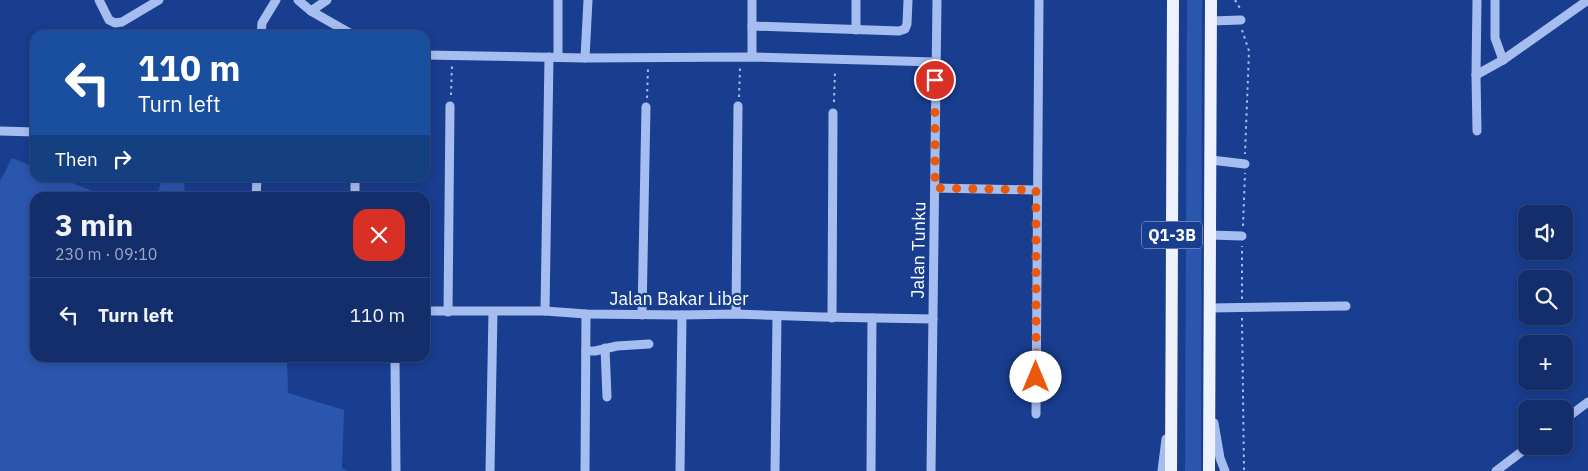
<!DOCTYPE html>
<html lang="en">
<head>
<meta charset="utf-8">
<style>
	body { margin:0; font-family:"IBM Plex Sans",sans-serif; background:#203a73; color:#f1f3f6; height:100vh; display:flex; flex-direction:column; font-size:19px; white-space:nowrap }
	* { box-sizing:border-box; margin:0 }
	p { font-size:16px; color:#9da8c1 }
	.icon { flex:none; width:28px; height:28px; fill:none; stroke:currentColor; stroke-width:2; stroke-linecap:round; stroke-linejoin:round }
	.map { position:relative; flex:1; overflow:hidden }
	.sheet { position:absolute; left:30px; top:192px; width:400px; height:170px; display:flex; flex-direction:column; background:#132e6b; border-radius:15px; box-shadow:0 2px 8px #0003,0 0 0 1px #324a7e }
	.sheet>* { flex:none }
	.hud { position:absolute; left:30px; top:30px; width:400px; height:152px; border-radius:15px; box-shadow:0 2px 8px #0003,0 0 0 1px #324a7e; background:#1a4fa0; color:#fff; overflow:hidden }
	.controls { position:absolute; left:1518px; top:205px; display:grid; gap:10px }
	.controls a { display:grid; place-items:center; width:55px; height:55px; border-radius:10px; background:#132e6b; box-shadow:0 2px 8px #0003,0 0 0 1px #324a7e; font-size:25px }
	.pin { position:absolute; display:grid; place-items:center; width:42px; height:42px; color:#fff; margin:-21px; border:2px solid #fff; border-radius:50%; box-shadow:0 1px 5px #0007 }
	.me { position:absolute; width:55px; margin:-28px; rotate:0deg; stroke-linejoin:round; filter:drop-shadow(0 0 4px #0008) }
	.turn { display:flex; align-items:center; gap:18px; height:105px; padding:0 25px; font-size:22px }
	.turn .icon { width:65px; height:65px; stroke-width:2.5 }
	.turn b { display:block; font-size:35px; line-height:42px }
	.then { display:flex; align-items:center; height:48px; padding:0 25px; background:#0003; gap:10px; font-size:19px }
	.round { display:grid; place-items:center; flex:none; width:52px; height:52px; border-radius:15px; background:#203a73 }
	.headline { display:flex; align-items:center; justify-content:space-between; height:85px; padding:0 25px }
	h1 { font-size:30px; font-weight:700; line-height:38px }
	ul { padding:0; list-style:none }
	li { display:flex; align-items:center; gap:15px; height:75px; padding:0 25px; border-top:1px solid #324a7e }
	li div { flex:1 }
	li b { display:block; font-size:19px }
	li em { font-style:normal }
	.map>svg:first-child { display:block }
</style>
</head>
<body>
<div class="map">
<svg width="1588" height="471" viewBox="0 0 1588 471">
	<rect width="100%" height="100%" fill="#193d8f"/>
	<!-- green -->
	<g fill="#2b56ae">
		<path d="M 1187,0 L 1202,0 L 1201,471 L 1185,471 Z"/>
		<path d="M 12,158 L 35,167 L 35,178 L 60,178 L 95,192 L 96,197 L 35,198 L 35,358 L 287,358 L 288,393 L 344,410 L 342,468 L 348,471 L 0,471 L 0,181 Z"/>
		<path d="M 162,178 L 178,178 L 184,182 L 185,197 L 157,197 Z"/>
	</g>
	<g fill="none" stroke-linecap="round" stroke-linejoin="round">
		<!-- path -->
		<g stroke="#a6beef" stroke-width="2" stroke-dasharray="2.5 4" stroke-linecap="butt">
			<path d="M 1235,0 L 1241,10"/>
			<path d="M 1242,30 L 1249,51 L 1245,154"/>
			<path d="M 451,95 L 452,65"/>
			<path d="M 739,97 L 740,67"/>
			<path d="M 647,98 L 648,68"/>
			<path d="M 834,102 L 835,70"/>
			<path d="M 1243,226 L 1245,173"/>
			<path d="M 1242,299 L 1242,246"/>
			<path d="M 1242,318 L 1244,471"/>
		</g>
		<!-- minor -->
		<g stroke="#a6beef" stroke-width="9">
			<path d="M 99,0 L 109,20 L 115,23 L 122,22 L 159,0"/>
			<path d="M 298,0 L 311,11 L 353,35"/>
			<path d="M 1495,0 L 1495,38 L 1503,60"/>
			<path d="M 311,11 L 327,0"/>
			<path d="M 1211,21 L 1241,20"/>
			<path d="M 752,26 L 899,31 L 905,29 L 907,24 L 908,0"/>
			<path d="M 856,30 L 856,0"/>
			<path d="M 261,35 L 262,23 L 276,0"/>
			<path d="M 425,55 L 585,58 L 752,57 L 936,62"/>
			<path d="M 558,57 L 558,0"/>
			<path d="M 752,57 L 752,0"/>
			<path d="M 585,58 L 588,0"/>
			<path d="M 1476,75 L 1503,60 L 1588,0"/>
			<path d="M 0,131 L 35,132"/>
			<path d="M 1477,131 L 1476,75 L 1477,0"/>
			<path d="M 1211,160 L 1245,164"/>
			<path d="M 935,188 L 1036,190"/>
			<path d="M 256,198 L 257,178"/>
			<path d="M 355,198 L 355,178"/>
			<path d="M 1210,235 L 1242,236"/>
			<path d="M 1210,308 L 1346,306"/>
			<path d="M 425,311 L 545,311 L 586,314 L 682,315 L 736,314 L 822,317 L 933,319"/>
			<path d="M 545,311 L 549,57"/>
			<path d="M 448,312 L 450,106"/>
			<path d="M 736,314 L 738,106"/>
			<path d="M 642,315 L 646,107"/>
			<path d="M 832,318 L 833,113"/>
			<path d="M 605,348 L 607,397"/>
			<path d="M 586,351 L 595,351 L 617,346 L 649,344"/>
			<path d="M 395,358 L 396,471"/>
			<path d="M 1036,414 L 1039,0"/>
			<path d="M 1564,420 L 1588,402"/>
			<path d="M 1214,423 L 1220,458 L 1225,471"/>
			<path d="M 490,471 L 493,312"/>
			<path d="M 585,471 L 586,314"/>
			<path d="M 680,471 L 682,315"/>
			<path d="M 775,471 L 777,316"/>
			<path d="M 871,471 L 872,318"/>
			<path d="M 931,471 L 937,0"/>
			<path d="M 1162,471 L 1166,439"/>
			<path d="M 1496,471 L 1529,446"/>
		</g>
		<!-- major -->
		<g stroke="#eef2ff" stroke-width="12">
			<path d="M 1171,471 L 1173,0"/>
			<path d="M 1209,471 L 1211,0"/>
		</g>
	</g>
	<g fill="none" stroke-linecap="round" stroke-linejoin="round">
		<!-- route -->
		<path stroke="#ea580c" stroke-width="9" stroke-dasharray="0 16.2" d="M 935,80 L 935,188 L 1036,190 L 1036,377"/>
	</g>
	<g text-anchor="middle" dominant-baseline="central" stroke-width="4.5" stroke-linejoin="round" paint-order="stroke">
		<!-- shield labels -->
		<rect fill="#193d8f" stroke="#bac5dd" stroke-width="1" x="1142" y="221.5" width="60" height="27" rx="4"/>
		<g font-size="16" font-weight="bold" fill="#fff">
			<text x="1172" y="235">Q1-3B</text>
		</g>
		<!-- street labels -->
		<g font-size="18" fill="#fff" stroke="#193d8f">
			<text transform="translate(918 250) rotate(-89)">Jalan Tunku</text>
			<text x="679" y="298">Jalan Bakar Liber</text>
		</g>
	</g>
</svg>
<div class="controls">
<a><svg class="icon" aria-label="sound" viewBox="0 0 24 24"><path d="M4 9h4l5-4v14l-5-4H4zM17 9q2 3 0 6"/></svg></a>
<a><svg class="icon" aria-label="search" viewBox="0 0 24 24"><circle cx="10" cy="10" r="6"/><path d="M15 15l6 6"/></svg></a>
<a>+</a>
<a>−</a>
</div>
<div class="pin" style="left:935px;top:80px;background:#d93025"><svg class="icon" aria-label="arrive" viewBox="0 0 24 24"><path d="M6 21V4h12l-3 4 3 4H6"/></svg></div>
<svg class="me" style="left:1036px;top:377px" viewBox="-20 -20 40 40"><circle r="19" fill="#fff"/><path d="M0-13L10 11 0 6-10 11z" fill="#ea580c"/></svg>
<div class="hud">
<div class="turn"><svg class="icon" aria-label="left" viewBox="0 0 24 24"><path d="M17 20v-9H6M10 6l-5 5 5 5"/></svg><div><b>110 m</b>Turn left</div></div>
<div class="then">Then<svg class="icon" aria-label="right" viewBox="0 0 24 24"><path d="M7 20v-9h11M14 6l5 5-5 5"/></svg></div>
</div>
<section class="sheet">
<div class="headline"><div><h1>3 min</h1><p>230 m · 09:10</p></div><a class="round" style="background:#d93025;color:#fff"><svg class="icon" aria-label="close" viewBox="0 0 24 24"><path d="M6 6l12 12M18 6L6 18"/></svg></a></div>
<ul>
<li><svg class="icon" aria-label="left" viewBox="0 0 24 24"><path d="M17 20v-9H6M10 6l-5 5 5 5"/></svg><div><b>Turn left</b></div><em>110 m</em></li>
</ul>
</section>
</div>
</body>
</html>
